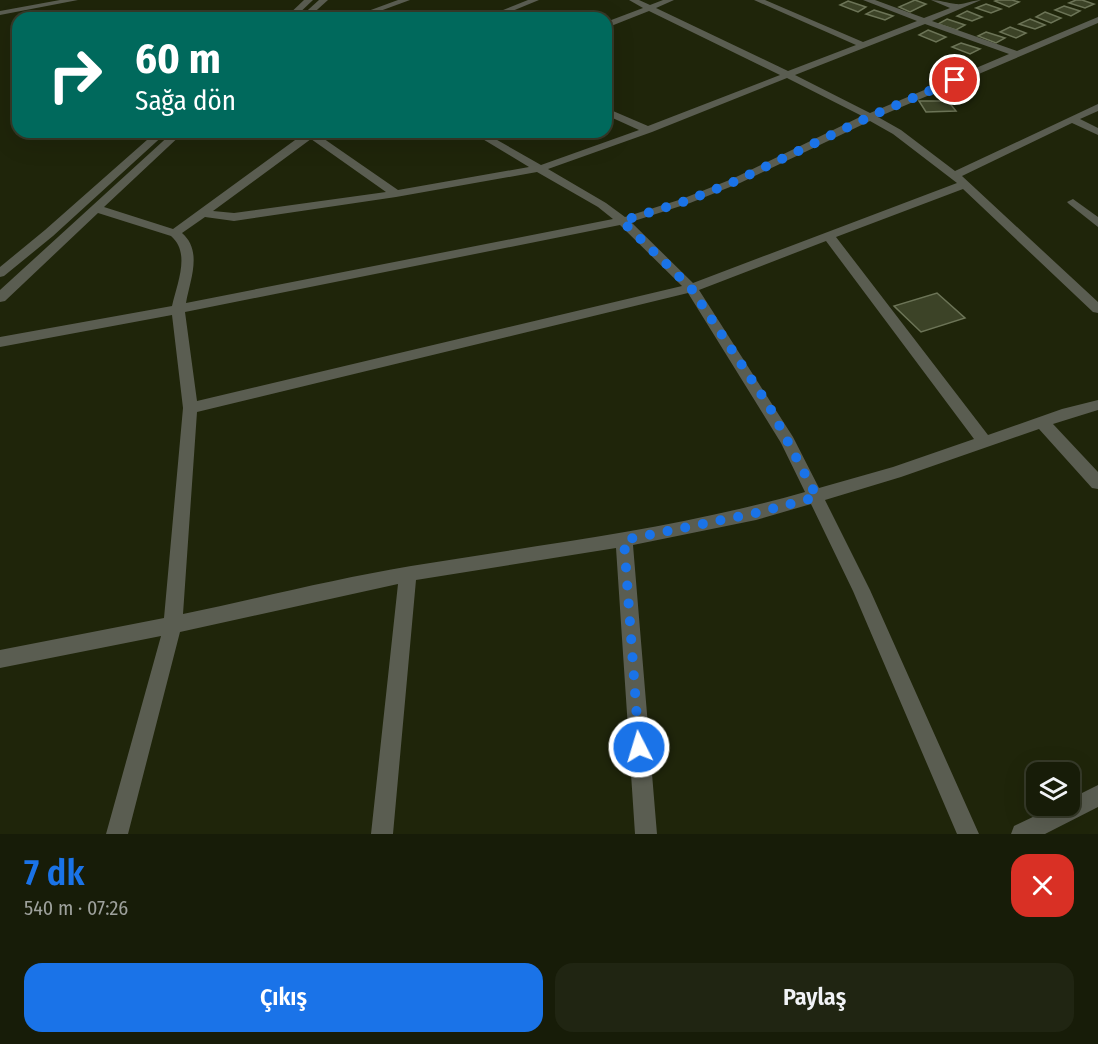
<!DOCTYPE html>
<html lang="tr">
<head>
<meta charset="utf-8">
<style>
	body { margin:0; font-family:"Fira Sans Condensed",sans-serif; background:#202512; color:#f1f3f6; height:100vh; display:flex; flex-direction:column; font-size:22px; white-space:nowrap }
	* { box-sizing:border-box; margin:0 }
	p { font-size:20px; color:#9ea19c }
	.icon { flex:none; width:33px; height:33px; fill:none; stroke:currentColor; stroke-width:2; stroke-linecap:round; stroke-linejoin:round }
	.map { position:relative; height:834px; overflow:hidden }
	.side { display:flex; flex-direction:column; background:#171c08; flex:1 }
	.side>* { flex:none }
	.banner { position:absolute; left:12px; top:12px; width:600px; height:126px; border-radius:18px; box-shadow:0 6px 24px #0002,0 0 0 2px #363a29; background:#00695c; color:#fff; overflow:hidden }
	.fabs { position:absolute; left:1026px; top:762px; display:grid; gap:12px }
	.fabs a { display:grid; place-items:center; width:54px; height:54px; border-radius:12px; background:#171c08; box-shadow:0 6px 24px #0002,0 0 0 2px #363a29; font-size:30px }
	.pin { position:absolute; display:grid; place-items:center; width:51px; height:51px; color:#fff; margin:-26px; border:3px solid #fff; border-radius:50%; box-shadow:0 2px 6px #0007 }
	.me { position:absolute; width:66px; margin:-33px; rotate:355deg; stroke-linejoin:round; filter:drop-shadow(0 0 4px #0008) }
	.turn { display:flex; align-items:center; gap:21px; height:126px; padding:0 24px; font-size:27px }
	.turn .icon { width:78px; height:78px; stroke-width:2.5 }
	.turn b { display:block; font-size:42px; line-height:51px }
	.round { display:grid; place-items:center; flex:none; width:63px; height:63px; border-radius:18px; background:#202512 }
	.overview { display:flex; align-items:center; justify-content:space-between; height:102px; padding:0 24px }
	h1 { font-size:36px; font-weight:600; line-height:45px; color:#1a73e8 }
	.action { display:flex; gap:12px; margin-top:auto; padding:12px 24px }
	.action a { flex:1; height:69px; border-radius:18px; background:#1a73e8; color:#fff; font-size:24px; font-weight:600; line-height:69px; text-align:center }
	.action a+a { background:#202512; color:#f1f3f6 }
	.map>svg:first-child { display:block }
</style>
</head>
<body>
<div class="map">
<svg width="1098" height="834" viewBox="0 0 1098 834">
	<rect width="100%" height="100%" fill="#1f250a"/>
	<!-- building -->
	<g fill="#3c4327" stroke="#6c7457" stroke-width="1.5">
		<path d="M 915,0 L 926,4 L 910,12 L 899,7 Z"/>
		<path d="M 998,0 L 1012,0 L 1019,2 L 1009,7 L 995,1 Z"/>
		<path d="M 1076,0 L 1082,0 L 1094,4 L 1085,8 L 1069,3 Z"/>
		<path d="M 848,1 L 866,7 L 858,12 L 840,5 Z"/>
		<path d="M 986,4 L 1001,9 L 991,13 L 976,8 Z"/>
		<path d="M 1064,6 L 1080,11 L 1071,16 L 1055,10 Z"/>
		<path d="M 874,10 L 893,16 L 885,20 L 866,14 Z"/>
		<path d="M 967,11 L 982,17 L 972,21 L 957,16 Z"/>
		<path d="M 1045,12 L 1061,18 L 1051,23 L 1036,17 Z"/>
		<path d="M 947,19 L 965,25 L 956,30 L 938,24 Z"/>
		<path d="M 1030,19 L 1045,25 L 1035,29 L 1019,24 Z"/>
		<path d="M 1010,27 L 1026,33 L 1016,38 L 1000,32 Z"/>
		<path d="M 928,30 L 946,37 L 936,42 L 919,35 Z"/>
		<path d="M 986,32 L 1005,38 L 996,43 L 978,36 Z"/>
		<path d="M 961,43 L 980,49 L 970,54 L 952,47 Z"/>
		<path d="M 919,101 L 948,101 L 956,111 L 926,112 Z"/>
		<path d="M 937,293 L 965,318 L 921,332 L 894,306 Z"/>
	</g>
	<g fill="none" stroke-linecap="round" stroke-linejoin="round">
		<!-- minor -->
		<g fill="#5a5d51" fill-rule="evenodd">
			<path d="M 60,0 L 78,0 L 0,15 L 0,11 Z"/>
			<path d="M 304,0 L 313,0 L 294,18 L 285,18 Z"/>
			<path d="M 319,0 L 328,0 L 308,18 L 299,18 Z"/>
			<path d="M 398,0 L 410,0 L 361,18 L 349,18 Z"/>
			<path d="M 528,0 L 539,0 L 495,18 L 483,18 Z"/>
			<path d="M 629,0 L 639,0 L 650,5 L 663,0 L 674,0 L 656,8 L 788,71 L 856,45 L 754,0 L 765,0 L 863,42 L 917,21 L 863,0 L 875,0 L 924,18 L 950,8 L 931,0 C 940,0 947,3 956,4 C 964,5 973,0 981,0 L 932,21 L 1017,51 L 1098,17 L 1098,23 L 878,117 L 901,130 L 955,171 L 1098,104 L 1098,111 L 1080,119 L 1098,128 L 1098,135 L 1072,123 L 962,176 L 1098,302 L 1098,313 L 1093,312 L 963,189 L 836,237 L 988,435 L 1062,409 L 1098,400 L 1098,410 L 1053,424 L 1098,472 L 1098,489 L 1092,488 L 1039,429 L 901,477 L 825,500 L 870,590 L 979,834 L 957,834 L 853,591 L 811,504 L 756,520 L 633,545 L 657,834 L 635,834 L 616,548 L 416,580 L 393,834 L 371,834 L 398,584 L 180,632 L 128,834 L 106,834 L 161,636 L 0,668 L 0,650 L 164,618 L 183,408 L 172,315 L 0,347 L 0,337 L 172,306 C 177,283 191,253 171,236 L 98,213 L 5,301 L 0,302 L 0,290 L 173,132 L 184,132 L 104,207 L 173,229 L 306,132 L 318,132 L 317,134 L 398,190 L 529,167 L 471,132 L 483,132 L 541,165 L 639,130 L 606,115 L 606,108 L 648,126 L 780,75 L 649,11 L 606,28 L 606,22 L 643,8 ZM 925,24 L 1009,54 L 870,113 L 795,75 ZM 787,78 L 862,116 L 732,179 L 682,199 L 625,217 L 606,203 L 548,169 L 652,132 ZM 870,121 L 893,134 L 957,183 L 693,283 L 631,222 L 690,203 L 740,183 ZM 311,139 L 386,192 L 234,213 L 213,211 ZM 537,172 L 598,207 L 613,219 L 186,303 C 190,280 203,251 182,233 L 205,217 L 234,221 L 396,197 ZM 620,225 L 682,286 L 197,401 L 185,312 ZM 826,241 L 974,439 L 893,467 L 819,488 L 793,437 L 699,290 ZM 688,293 L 781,443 L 805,492 C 676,529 543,544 411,566 C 334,579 259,598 183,614 L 197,412 Z"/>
			<path d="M 156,132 L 167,132 L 53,236 L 4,276 L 0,277 L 0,267 L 45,230 Z"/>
			<path d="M 1073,199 L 1098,217 L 1098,227 L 1069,204 L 1067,202 Z"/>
			<path d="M 1098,785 L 1098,807 L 1045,834 L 1011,834 L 1014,826 L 1056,806 L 1070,806 L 1070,799 Z"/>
		</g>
	</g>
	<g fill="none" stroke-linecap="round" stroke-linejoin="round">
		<!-- route -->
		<path stroke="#1a73e8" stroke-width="10" stroke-dasharray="0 18" d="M 639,747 L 624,540 L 756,513 L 817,497 L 769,406 L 691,288 L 622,221 L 686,201 L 736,181 L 871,116 L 955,80"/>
	</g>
</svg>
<div class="fabs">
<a><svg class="icon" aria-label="layers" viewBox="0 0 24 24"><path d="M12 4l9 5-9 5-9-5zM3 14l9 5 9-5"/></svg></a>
</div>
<div class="pin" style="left:955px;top:80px;background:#d93025"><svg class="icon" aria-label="arrive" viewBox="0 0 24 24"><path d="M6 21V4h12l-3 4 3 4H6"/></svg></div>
<svg class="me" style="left:639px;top:747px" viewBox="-20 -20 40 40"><circle r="17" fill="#1a73e8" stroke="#fff" stroke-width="3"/><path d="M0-11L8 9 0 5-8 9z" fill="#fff"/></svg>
<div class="banner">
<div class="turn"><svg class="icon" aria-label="right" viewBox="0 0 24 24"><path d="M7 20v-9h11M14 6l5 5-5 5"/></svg><div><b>60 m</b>Sağa dön</div></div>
</div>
</div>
<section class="side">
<div class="overview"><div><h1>7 dk</h1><p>540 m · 07:26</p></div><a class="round" style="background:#d93025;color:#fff"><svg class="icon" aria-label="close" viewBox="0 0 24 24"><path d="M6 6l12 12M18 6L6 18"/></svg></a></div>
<div class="action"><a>Çıkış</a><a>Paylaş</a></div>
</section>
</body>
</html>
